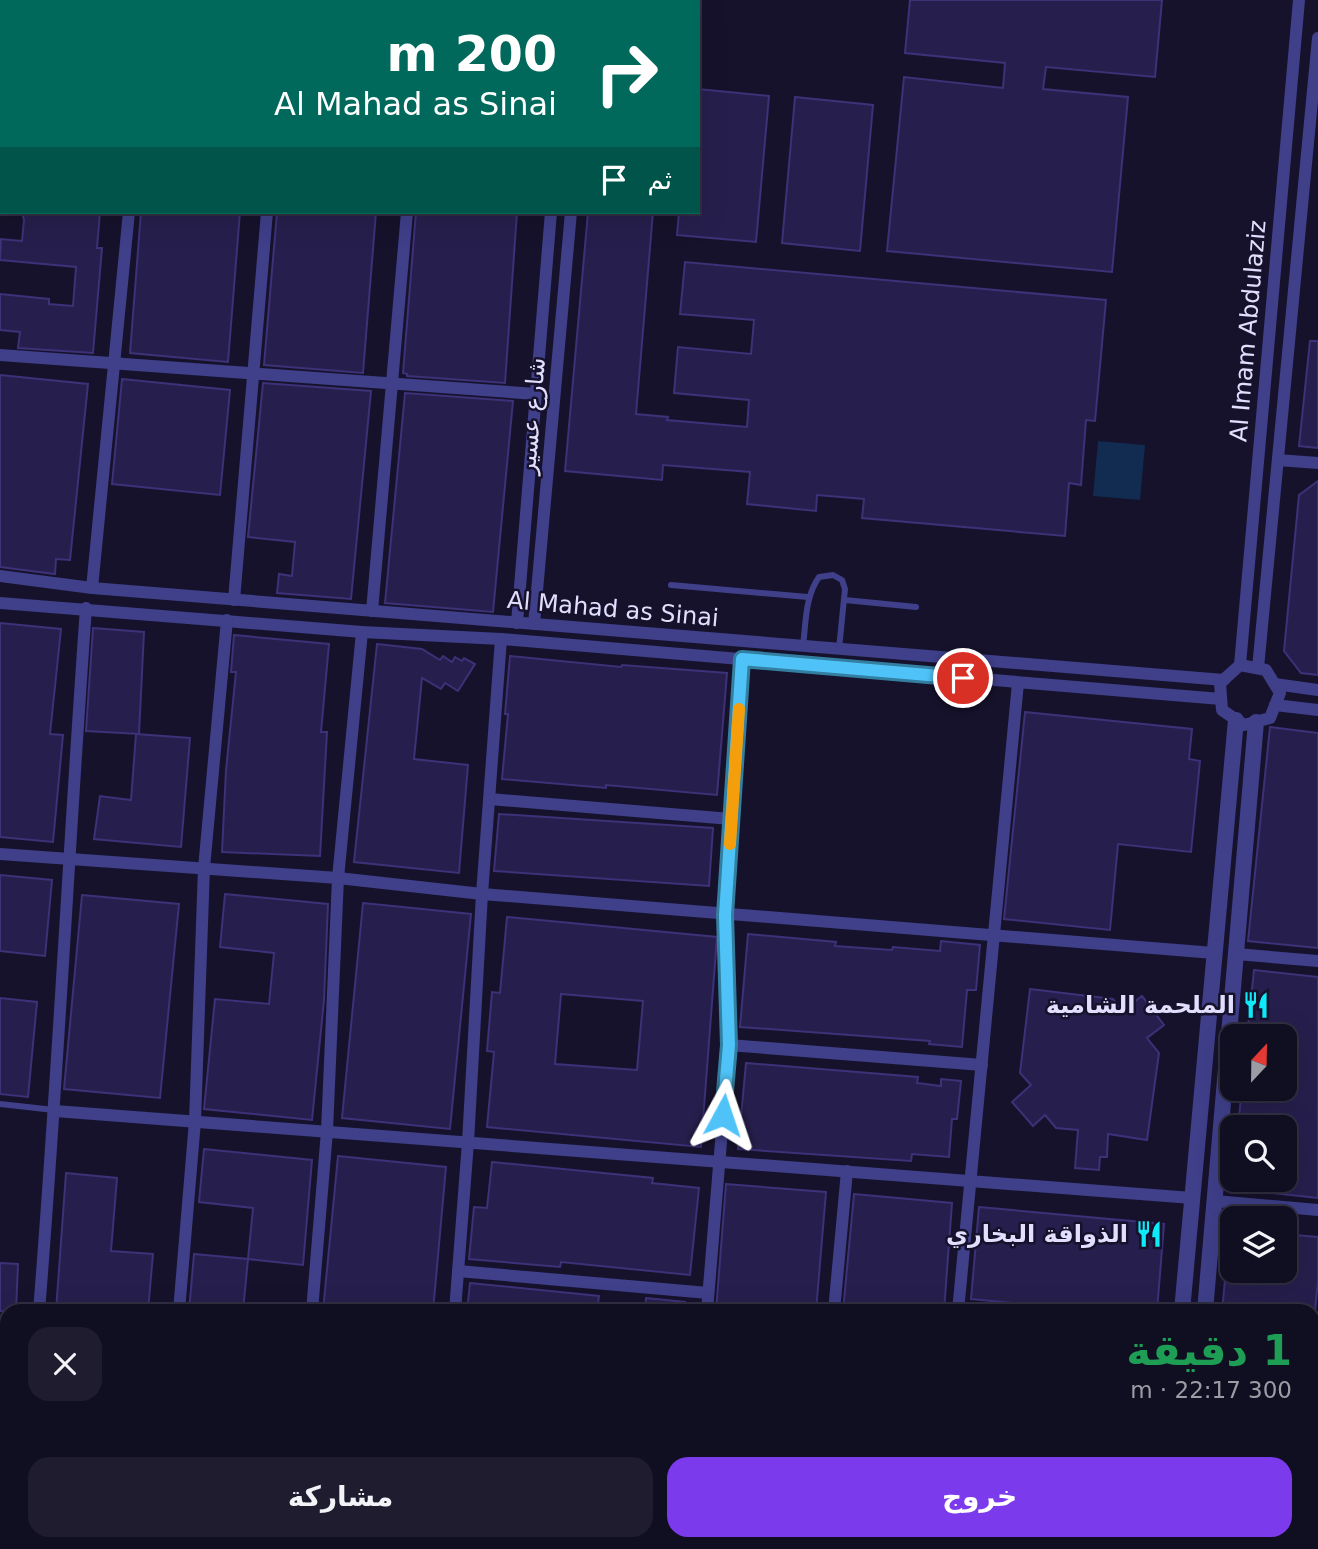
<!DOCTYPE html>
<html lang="ar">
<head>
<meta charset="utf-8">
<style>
	body { margin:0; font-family:"DejaVu Sans",Cairo,sans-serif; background:#1e1c2e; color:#f1f3f6; direction:rtl; height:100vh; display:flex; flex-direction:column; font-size:26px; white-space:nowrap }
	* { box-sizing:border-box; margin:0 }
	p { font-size:23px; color:#9c9ca5 }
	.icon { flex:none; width:38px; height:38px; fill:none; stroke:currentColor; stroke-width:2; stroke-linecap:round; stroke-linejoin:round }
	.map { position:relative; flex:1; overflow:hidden; direction:ltr }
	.sheet { position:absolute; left:0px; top:1304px; width:1320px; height:247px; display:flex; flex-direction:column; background:#100e21; border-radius:21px 21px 0 0; box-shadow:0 7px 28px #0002,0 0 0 2px #302e3f; direction:rtl }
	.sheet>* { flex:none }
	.banner { position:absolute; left:0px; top:0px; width:700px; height:214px; box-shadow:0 7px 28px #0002,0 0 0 2px #302e3f; direction:rtl; background:#00695c; color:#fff; overflow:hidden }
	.needle { width:46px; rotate:22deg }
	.buttons { position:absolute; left:1220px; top:1024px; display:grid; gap:14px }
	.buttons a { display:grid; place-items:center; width:77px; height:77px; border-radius:14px; background:#100e21; box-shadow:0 7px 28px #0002,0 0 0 2px #302e3f; font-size:35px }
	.pin { position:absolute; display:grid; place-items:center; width:60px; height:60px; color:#fff; margin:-30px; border:4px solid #fff; border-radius:50%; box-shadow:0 2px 7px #0007 }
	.me { position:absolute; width:77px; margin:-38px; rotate:5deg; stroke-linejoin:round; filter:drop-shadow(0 0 5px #0008) }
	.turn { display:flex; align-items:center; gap:24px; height:147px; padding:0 28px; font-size:32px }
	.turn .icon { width:91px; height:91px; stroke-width:2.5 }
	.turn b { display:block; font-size:49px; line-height:60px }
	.then { display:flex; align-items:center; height:66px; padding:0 28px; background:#0003; gap:14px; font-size:26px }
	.round { display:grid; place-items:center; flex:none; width:74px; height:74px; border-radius:21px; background:#1e1c2e }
	.head { display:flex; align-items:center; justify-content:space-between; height:119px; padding:0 28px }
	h1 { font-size:42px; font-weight:800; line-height:52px; color:#1e9e55 }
	.button { display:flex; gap:14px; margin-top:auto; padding:14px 28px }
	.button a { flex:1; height:80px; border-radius:21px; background:#7c3aed; color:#fff; font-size:28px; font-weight:800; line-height:80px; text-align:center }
	.button a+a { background:#1e1c2e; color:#f1f3f6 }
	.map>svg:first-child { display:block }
</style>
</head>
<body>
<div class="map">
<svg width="1318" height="1549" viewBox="0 0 1318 1549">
	<rect width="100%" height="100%" fill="#16122c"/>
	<!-- water -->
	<path fill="#112b51" d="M 1098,441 L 1145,445 L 1140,500 L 1093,496 Z"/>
	<!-- building -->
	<g fill="#261f4d" stroke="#3d3178" stroke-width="2" fill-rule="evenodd">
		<path d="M 910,0 L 1162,0 L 1155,77 L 1046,67 L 1043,89 L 1128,97 L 1112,272 L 887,251 L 904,77 L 1003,88 L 1005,63 L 905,53 Z"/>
		<path d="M 698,89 L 769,96 L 756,242 L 677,235 L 679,212 L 698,212 Z"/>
		<path d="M 795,97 L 873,105 L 860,251 L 782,243 Z"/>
		<path d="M 22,212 L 100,212 L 97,248 L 102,248 L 93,353 L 18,348 L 20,332 L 0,330 L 0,294 L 49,299 L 49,304 L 73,306 L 76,267 L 0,260 L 1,239 L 22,241 L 24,220 Z"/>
		<path d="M 141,212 L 240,212 L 228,362 L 130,353 Z"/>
		<path d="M 277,212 L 376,212 L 363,373 L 264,365 Z"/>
		<path d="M 416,212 L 517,212 L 505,383 L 407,376 L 407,374 L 403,373 Z"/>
		<path d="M 588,212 L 653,212 L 636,414 L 668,417 L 667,420 L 747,427 L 749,400 L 674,393 L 678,347 L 751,354 L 754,320 L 680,314 L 685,262 L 1106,300 L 1095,421 L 1086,420 L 1081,485 L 1069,483 L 1065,536 L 862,518 L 864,499 L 817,495 L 816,511 L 747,504 L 750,472 L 663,465 L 662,480 L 565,471 Z"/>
		<path d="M 1310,341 L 1318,341 L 1318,448 L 1299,446 Z"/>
		<path d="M 0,375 L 88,384 L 70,560 L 56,559 L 55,574 L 0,567 Z"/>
		<path d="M 122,379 L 230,390 L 220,495 L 112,484 Z"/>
		<path d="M 263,383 L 371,391 L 351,599 L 277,593 L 279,574 L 292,576 L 295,542 L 248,537 Z"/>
		<path d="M 405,393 L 513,401 L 493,612 L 385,603 Z"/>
		<path d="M 1318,481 L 1318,675 L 1301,673 L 1284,651 L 1299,495 Z"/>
		<path d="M 0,623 L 61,629 L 50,734 L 63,735 L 53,842 L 0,837 Z"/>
		<path d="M 93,628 L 144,632 L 139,734 L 86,731 Z"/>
		<path d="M 234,635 L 329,644 L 321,732 L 327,732 L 320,856 L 222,852 L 226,770 L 236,672 L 231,672 Z"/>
		<path d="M 377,644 L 422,649 L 440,660 L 443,656 L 452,662 L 455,657 L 462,661 L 464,658 L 475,664 L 458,691 L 445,683 L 441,689 L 422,678 L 414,759 L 468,765 L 459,873 L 354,862 Z"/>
		<path d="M 510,656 L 621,667 L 622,665 L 727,673 L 717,795 L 606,785 L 606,788 L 502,779 L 508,714 L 505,714 Z"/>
		<path d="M 1025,712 L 1192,729 L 1189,759 L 1200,761 L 1191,852 L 1118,844 L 1110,930 L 1004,919 Z"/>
		<path d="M 1270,727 L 1318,733 L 1318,948 L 1248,941 Z"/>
		<path d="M 136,734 L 190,738 L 181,847 L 94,839 L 100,796 L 131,800 Z"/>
		<path d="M 499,814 L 713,828 L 709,886 L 494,871 Z"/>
		<path d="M 0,875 L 52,880 L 45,956 L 0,951 Z"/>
		<path d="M 225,894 L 328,904 L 324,1000 L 312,1120 L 204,1109 L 215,999 L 269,1004 L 274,953 L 220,947 Z"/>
		<path d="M 82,895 L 179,904 L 160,1098 L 64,1089 Z"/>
		<path d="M 363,903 L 471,914 L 450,1129 L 342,1118 Z"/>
		<path d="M 507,917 L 717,937 L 701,1147 L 487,1127 L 494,1052 L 487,1051 L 492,992 L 500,993 ZM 561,994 L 643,1001 L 637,1070 L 555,1064 Z"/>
		<path d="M 748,934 L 836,942 L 835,946 L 892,950 L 893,947 L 940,951 L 941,941 L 980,945 L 976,990 L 967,990 L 962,1047 L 929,1044 L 930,1041 L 740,1027 Z"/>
		<path d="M 1254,970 L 1318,977 L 1318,1198 L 1226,1188 L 1227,1180 L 1284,1180 L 1284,1127 L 1238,1127 L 1242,1088 L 1284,1088 L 1284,1036 L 1247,1036 Z"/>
		<path d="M 1030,989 L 1113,999 L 1122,1011 L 1142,996 L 1164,1025 L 1147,1038 L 1159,1053 L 1147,1140 L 1108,1134 L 1107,1157 L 1100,1157 L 1099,1170 L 1075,1168 L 1078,1130 L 1056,1128 L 1045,1115 L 1033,1126 L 1012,1102 L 1031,1085 L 1020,1073 Z"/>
		<path d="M 0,998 L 37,1002 L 28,1097 L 0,1094 Z"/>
		<path d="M 746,1063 L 918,1077 L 917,1083 L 941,1086 L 941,1079 L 961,1081 L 957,1119 L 952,1119 L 949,1157 L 912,1154 L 911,1161 L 738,1149 Z"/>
		<path d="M 204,1149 L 312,1160 L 303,1265 L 248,1259 L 253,1208 L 199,1202 Z"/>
		<path d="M 338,1156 L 446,1167 L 433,1311 L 323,1311 Z"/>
		<path d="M 492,1162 L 653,1178 L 652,1183 L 699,1188 L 690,1275 L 561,1262 L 560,1267 L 469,1259 L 474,1207 L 487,1208 Z"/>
		<path d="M 66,1173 L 117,1178 L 111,1251 L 153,1254 L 148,1311 L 56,1311 Z"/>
		<path d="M 726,1184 L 826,1192 L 816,1311 L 716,1311 Z"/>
		<path d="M 854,1194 L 952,1203 L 944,1311 L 843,1311 Z"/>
		<path d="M 979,1207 L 1164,1224 L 1157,1311 L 1094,1311 L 971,1299 Z"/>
		<path d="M 1284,1234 L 1318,1237 L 1318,1280 L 1315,1311 L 1222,1311 L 1226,1270 L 1284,1270 Z"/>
		<path d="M 194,1254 L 248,1259 L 243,1311 L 189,1311 Z"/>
		<path d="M 0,1263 L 18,1264 L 16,1311 L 0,1311 Z"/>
		<path d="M 470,1283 L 599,1296 L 597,1311 L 467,1311 Z"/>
		<path d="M 646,1298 L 685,1302 L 685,1311 L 645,1311 Z"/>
	</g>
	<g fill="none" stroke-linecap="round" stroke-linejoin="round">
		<!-- service -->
		<g stroke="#3f3f8a" stroke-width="6">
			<path d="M 671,585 L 808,597"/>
			<path d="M 845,600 L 916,607"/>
			<path d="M 803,646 C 806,622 805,597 819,577 L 833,575 L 842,580 L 845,589 L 839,649"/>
			<path d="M 0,1104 L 54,1110"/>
		</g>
		<!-- minor -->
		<g stroke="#3f3f8a" stroke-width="12">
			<path d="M 150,2 L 150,0"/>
			<path d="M 285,2 L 285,0"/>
			<path d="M 425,2 L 425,0"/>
			<path d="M 569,2 L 569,0"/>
			<path d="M 590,2 L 590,0"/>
			<path d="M 0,106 L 2,106"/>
			<path d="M 0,355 L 536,394"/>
			<path d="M 1278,460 L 1318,463"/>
			<path d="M 0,576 L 92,588 L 1224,680"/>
			<path d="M 92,588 L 129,212"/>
			<path d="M 234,600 L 267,212"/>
			<path d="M 0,603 L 362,632 L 501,639 L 1221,699"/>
			<path d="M 372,611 L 407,212"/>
			<path d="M 517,623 L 551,212"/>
			<path d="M 534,624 L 571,212"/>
			<path d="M 1240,665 L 1299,0"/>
			<path d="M 1240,665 L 1266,670 L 1280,693 L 1270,718 L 1244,725 L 1222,710 L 1220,683 Z"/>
			<path d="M 1258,668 L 1318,38"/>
			<path d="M 1275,684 L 1318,690"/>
			<path d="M 1275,705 L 1318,710"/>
			<path d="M 490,799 L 731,819"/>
			<path d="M 0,854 L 338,878 L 482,894 L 1214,953"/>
			<path d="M 1236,954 L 1318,961"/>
			<path d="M 729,1045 L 982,1065"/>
			<path d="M 55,1111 L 1192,1198"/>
			<path d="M 1215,1201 L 1318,1210"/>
			<path d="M 458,1271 L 708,1293"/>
			<path d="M 39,1311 C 58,1077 69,842 86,608"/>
			<path d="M 179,1311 L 195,1121 L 204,868 L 227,620"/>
			<path d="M 312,1311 L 327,1131 L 338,878 L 362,632"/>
			<path d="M 455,1311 L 468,1142 L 482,894 L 501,639"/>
			<path d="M 707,1311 L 729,1045 L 725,914 L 742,659"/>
			<path d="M 834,1311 L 847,1171"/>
			<path d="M 958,1311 L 1018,683"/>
			<path d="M 0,1366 L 7,1367"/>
			<path d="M 1312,1532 L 1318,1465"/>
			<path d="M 709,1544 L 775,1549"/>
			<path d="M 19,1549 L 20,1544"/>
			<path d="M 159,1549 L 160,1544"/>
			<path d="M 292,1549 L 292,1544"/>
			<path d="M 435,1549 L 435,1544"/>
			<path d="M 561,1549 L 562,1544"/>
			<path d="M 686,1549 L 687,1544"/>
			<path d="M 813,1549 L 814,1544"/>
			<path d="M 936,1549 L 936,1544"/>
			<path d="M 1311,1549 L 1312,1544"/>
		</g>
		<!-- tertiary -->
		<g stroke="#3f3f8a" stroke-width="16">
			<path d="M 1182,1311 L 1236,720"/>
			<path d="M 1205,1311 L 1256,722"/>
			<path d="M 1160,1549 L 1160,1544"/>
			<path d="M 1185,1549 L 1185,1544"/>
		</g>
	</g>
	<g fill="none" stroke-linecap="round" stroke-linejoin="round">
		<defs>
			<path id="route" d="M 723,1115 L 729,1045 L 725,915 L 742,659 L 963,678"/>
		</defs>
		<!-- route casing -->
		<use href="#route" stroke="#337fa1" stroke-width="18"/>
		<!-- route -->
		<use href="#route" stroke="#4fc3f7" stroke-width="12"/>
		<!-- slow -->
		<path stroke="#f59e0b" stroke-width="12" d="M 730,844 L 739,709"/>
	</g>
	<!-- icons -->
	<defs>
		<symbol id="restaurant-bare" viewBox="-9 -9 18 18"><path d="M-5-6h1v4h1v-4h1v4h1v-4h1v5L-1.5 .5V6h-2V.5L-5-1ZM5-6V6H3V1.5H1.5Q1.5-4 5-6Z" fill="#0feaf9" stroke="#16122c" stroke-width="2.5" paint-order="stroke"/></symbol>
	</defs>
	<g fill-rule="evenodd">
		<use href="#restaurant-bare" x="1237" y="986" width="38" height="38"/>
		<use href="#restaurant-bare" x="1130" y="1215" width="38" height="38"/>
	</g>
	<g text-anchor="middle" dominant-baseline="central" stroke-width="5" stroke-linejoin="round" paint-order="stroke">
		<!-- street labels -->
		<g font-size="24" fill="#e1defe" stroke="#16122c">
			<text transform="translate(1248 331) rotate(-85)">Al Imam Abdulaziz</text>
			<text transform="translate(532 416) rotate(-85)">شارع عسير</text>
			<text transform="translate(613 609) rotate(5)">Al Mahad as Sinai</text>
		</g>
		<!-- poi labels -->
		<g font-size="24" font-weight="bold" fill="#e1defe" stroke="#16122c" text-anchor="end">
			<text x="1235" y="1005">الملحمة الشامية</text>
			<text x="1128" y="1234">الذواقة البخاري</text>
		</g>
	</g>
</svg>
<div class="buttons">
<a><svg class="needle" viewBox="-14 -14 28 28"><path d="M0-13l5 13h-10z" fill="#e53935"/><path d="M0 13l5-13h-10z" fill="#9c9ca5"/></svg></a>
<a><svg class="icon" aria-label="search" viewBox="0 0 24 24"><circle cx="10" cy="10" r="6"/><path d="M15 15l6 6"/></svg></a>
<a><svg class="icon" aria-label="layers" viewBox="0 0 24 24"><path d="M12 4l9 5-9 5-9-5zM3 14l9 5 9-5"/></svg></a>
</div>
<div class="pin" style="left:963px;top:678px;background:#d93025"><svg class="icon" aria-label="arrive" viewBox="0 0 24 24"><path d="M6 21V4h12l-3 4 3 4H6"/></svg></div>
<svg class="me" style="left:723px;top:1115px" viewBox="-20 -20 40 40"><path d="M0-17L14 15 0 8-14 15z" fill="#4fc3f7" stroke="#fff" stroke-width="4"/></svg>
<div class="banner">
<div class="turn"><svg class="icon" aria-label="right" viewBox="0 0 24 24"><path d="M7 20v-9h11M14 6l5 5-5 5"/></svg><div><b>200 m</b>Al Mahad as Sinai</div></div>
<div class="then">ثم<svg class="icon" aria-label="arrive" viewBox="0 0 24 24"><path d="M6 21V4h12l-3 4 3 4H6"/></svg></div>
</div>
<section class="sheet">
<div class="head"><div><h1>1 دقيقة</h1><p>300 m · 22:17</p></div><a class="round"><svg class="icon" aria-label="close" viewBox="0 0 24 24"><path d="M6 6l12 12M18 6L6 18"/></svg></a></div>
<div class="button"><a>خروج</a><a>مشاركة</a></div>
</section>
</div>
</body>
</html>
